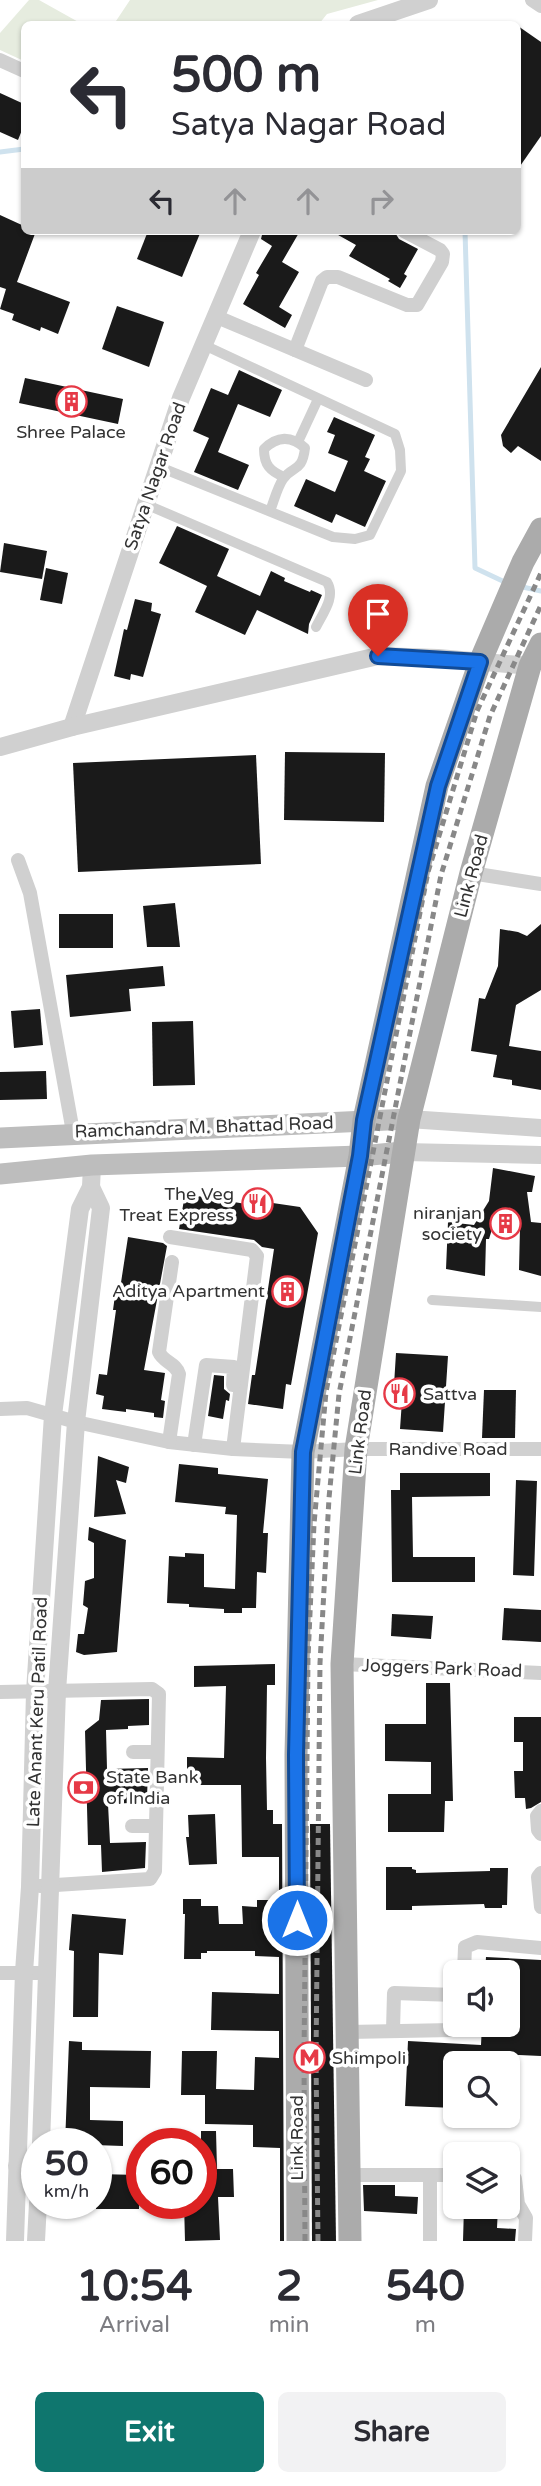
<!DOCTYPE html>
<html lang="en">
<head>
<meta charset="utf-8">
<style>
	body { margin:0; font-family:"Varela Round",sans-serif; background:#f2f2f3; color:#2b2b33; height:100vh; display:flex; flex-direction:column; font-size:26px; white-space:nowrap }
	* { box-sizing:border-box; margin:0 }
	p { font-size:23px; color:#7c7c81 }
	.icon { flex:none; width:38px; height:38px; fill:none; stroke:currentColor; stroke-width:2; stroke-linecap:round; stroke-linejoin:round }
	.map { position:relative; height:2241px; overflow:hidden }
	.panel { display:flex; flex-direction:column; background:#fff; flex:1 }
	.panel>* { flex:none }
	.hud { position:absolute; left:21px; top:21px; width:500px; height:214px; border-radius:10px; box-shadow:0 2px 5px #0004; background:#fff; color:#2b2b33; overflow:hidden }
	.fabs { position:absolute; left:443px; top:1960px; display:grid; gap:14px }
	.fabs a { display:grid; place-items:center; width:77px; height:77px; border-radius:10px; background:#fff; box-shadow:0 2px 5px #0004; font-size:35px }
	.speed { position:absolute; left:21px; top:2128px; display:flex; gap:14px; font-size:35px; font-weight:700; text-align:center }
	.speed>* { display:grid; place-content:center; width:91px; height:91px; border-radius:50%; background:#fff; box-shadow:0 2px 5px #0004; line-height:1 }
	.speed small { font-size:18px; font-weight:400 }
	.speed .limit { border:10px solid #d22; background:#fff; color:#111 }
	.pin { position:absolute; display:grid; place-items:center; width:60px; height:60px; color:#fff; margin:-72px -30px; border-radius:50% 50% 50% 0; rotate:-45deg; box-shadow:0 0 7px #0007 }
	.pin .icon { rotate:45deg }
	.me { position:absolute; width:77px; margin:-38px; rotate:0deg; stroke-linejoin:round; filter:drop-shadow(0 0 5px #0008) }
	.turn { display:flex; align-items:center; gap:24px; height:147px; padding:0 35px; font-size:32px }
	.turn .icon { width:91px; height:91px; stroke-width:2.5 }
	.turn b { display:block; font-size:49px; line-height:60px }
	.lanes { display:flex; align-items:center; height:66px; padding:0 35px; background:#0003; justify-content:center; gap:35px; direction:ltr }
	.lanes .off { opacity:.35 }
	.eta { display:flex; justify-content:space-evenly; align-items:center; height:119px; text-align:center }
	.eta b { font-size:42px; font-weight:700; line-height:49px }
	.cta { display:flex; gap:14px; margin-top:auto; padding:14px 35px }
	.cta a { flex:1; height:80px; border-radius:10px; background:#0f766e; color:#fff; font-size:28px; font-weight:700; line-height:80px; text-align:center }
	.cta a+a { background:#f2f2f3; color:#2b2b33 }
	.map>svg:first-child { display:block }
</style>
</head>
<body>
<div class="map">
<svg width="541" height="2241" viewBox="0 0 541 2241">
	<rect width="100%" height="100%" fill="#fff"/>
	<!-- park -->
	<g fill="#e6ecdf">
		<path d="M 29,0 L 39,0 L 82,24 L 24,24 L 24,61 L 0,50 L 0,33 Z"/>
		<path d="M 130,0 L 378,0 L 327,14 L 319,24 L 114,24 Z"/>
	</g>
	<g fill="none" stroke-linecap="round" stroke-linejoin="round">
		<!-- stream -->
		<g stroke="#cfe2ee" stroke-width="5">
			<path d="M 0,152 L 24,149"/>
			<path d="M 465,231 L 475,568 L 509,584"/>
			<path d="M 518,586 L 541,591"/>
		</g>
	</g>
	<!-- building -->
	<g fill="#1a1a1a">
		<path d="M 518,26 L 541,42 L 541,136 L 518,169 Z"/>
		<path d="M 0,93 L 24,104 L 24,125 L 18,140 L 0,132 Z"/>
		<path d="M 0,215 L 24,226 L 24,231 L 36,231 L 17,282 L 70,302 L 58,334 L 41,327 L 40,331 L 12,320 L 14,314 L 0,309 L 6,289 L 0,287 Z"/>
		<path d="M 148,231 L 201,231 L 182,277 L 137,259 Z"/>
		<path d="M 263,231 L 300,231 L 282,262 L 299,272 L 279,307 L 292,315 L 285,328 L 243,304 L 259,275 L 256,273 L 272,246 L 261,239 Z"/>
		<path d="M 331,231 L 394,231 L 399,239 L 418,249 L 404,274 L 407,276 L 400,288 L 388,281 L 390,279 L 349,256 L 356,245 Z"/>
		<path d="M 117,306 L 164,322 L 149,367 L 102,349 Z"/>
		<path d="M 541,367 L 541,461 L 518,446 L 511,453 L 503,446 L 501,435 Z"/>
		<path d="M 239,370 L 282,390 L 270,417 L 238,404 L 218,452 L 249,465 L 238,490 L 194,472 L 209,438 L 193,431 L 211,388 L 228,395 Z"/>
		<path d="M 25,378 L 123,399 L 118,424 L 19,403 Z"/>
		<path d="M 334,417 L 375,435 L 365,457 L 370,459 L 364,471 L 386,481 L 365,527 L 336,514 L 332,523 L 294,506 L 306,479 L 335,492 L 348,461 L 328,453 L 335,435 L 327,432 Z"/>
		<path d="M 177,526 L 229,549 L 217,576 L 260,596 L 271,571 L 285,578 L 284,581 L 310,592 L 311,590 L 322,595 L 309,624 L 308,634 L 257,610 L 245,635 L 195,612 L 207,586 L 159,563 Z"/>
		<path d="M 4,543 L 47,551 L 42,579 L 0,572 Z"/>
		<path d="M 46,568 L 68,573 L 62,604 L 40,600 Z"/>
		<path d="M 135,599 L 152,603 L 151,611 L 161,614 L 143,677 L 131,674 L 130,680 L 114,676 L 124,629 L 127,630 Z"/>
		<path d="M 285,752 L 385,753 L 384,822 L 284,820 Z"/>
		<path d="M 256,755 L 261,864 L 78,872 L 73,763 Z"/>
		<path d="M 175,903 L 180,947 L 147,947 L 143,906 Z"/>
		<rect x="59" y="914" width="54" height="34"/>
		<path d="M 541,924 L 541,990 L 516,1005 L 509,1046 L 541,1051 L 541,1090 L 512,1085 L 512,1080 L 493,1077 L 497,1055 L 471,1051 L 479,998 L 485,999 L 498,966 L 500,929 L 518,932 L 527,936 Z"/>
		<path d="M 163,966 L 165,986 L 129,989 L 131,1011 L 70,1017 L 66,975 Z"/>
		<path d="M 40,1009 L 43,1045 L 14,1048 L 11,1011 Z"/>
		<path d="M 193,1021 L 195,1085 L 153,1086 L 152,1022 Z"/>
		<path d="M 46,1071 L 47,1099 L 0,1100 L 0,1072 Z"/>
		<path d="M 493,1168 L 535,1176 L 532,1192 L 527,1192 L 531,1222 L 541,1223 L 541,1276 L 519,1270 L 520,1227 L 494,1223 L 489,1239 L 486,1239 L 485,1276 L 446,1269 L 448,1222 L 474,1225 L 489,1201 Z"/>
		<path d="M 185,1194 L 252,1205 L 252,1200 L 300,1207 L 318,1233 L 291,1385 L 286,1384 L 283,1409 L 248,1404 L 252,1375 L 255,1375 L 274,1249 L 262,1247 L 254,1240 L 179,1229 Z"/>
		<path d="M 128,1237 L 163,1243 L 167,1246 L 144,1370 L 165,1373 L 161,1400 L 165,1401 L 163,1418 L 154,1417 L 154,1413 L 126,1409 L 126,1412 L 102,1409 L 104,1396 L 96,1394 L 99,1374 L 107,1375 L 116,1310 L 113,1310 L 116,1288 L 120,1289 Z"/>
		<path d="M 396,1353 L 448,1356 L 443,1432 L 400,1429 L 403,1386 L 394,1385 Z"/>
		<path d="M 214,1375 L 224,1376 L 224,1389 L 230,1394 L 229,1401 L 226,1400 L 223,1419 L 208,1416 Z"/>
		<path d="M 484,1390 L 516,1390 L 515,1438 L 482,1438 Z"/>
		<path d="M 98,1456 L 129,1467 L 126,1483 L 116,1480 L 126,1514 L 94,1517 Z"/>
		<path d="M 179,1464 L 218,1468 L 218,1474 L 268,1479 L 263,1533 L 268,1533 L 266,1573 L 257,1572 L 256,1608 L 242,1608 L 242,1613 L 224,1613 L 224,1609 L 189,1607 L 189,1604 L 167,1603 L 169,1556 L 185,1557 L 185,1553 L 204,1554 L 204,1587 L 235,1589 L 237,1515 L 225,1514 L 226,1507 L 175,1502 Z"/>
		<path d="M 400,1473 L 490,1473 L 490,1496 L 412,1497 L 413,1557 L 475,1557 L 475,1582 L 392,1582 L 391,1490 L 400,1490 Z"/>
		<path d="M 516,1480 L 537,1481 L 534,1576 L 513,1575 Z"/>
		<path d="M 89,1527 L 126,1540 L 117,1652 L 84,1655 L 76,1652 L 78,1634 L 84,1634 L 88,1608 L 83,1605 L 85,1581 L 94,1578 L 94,1543 L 88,1540 Z"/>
		<path d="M 504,1608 L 541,1610 L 541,1642 L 502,1640 Z"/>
		<path d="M 392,1614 L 433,1616 L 431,1639 L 391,1636 Z"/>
		<path d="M 275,1664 L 275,1685 L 267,1685 L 266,1758 L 267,1810 L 273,1810 L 273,1824 L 282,1824 L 284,2241 L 280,2241 L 280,2148 L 253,2147 L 253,2125 L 205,2124 L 205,2095 L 181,2095 L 182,2051 L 217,2051 L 216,2089 L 254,2090 L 255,2057 L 279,2058 L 279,2031 L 211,2030 L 212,1992 L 279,1994 L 279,1957 L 255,1956 L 255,1951 L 207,1951 L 207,1953 L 201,1953 L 201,1959 L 184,1959 L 185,1914 L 183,1914 L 183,1899 L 201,1899 L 201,1906 L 218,1906 L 219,1924 L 243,1924 L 242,1906 L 257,1907 L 257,1900 L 279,1900 L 279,1857 L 242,1857 L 241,1785 L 187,1785 L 187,1757 L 224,1758 L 226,1686 L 194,1687 L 194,1666 Z"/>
		<path d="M 426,1683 L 450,1683 L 453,1801 L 445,1801 L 444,1832 L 388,1832 L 388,1794 L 431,1794 L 431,1762 L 385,1761 L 385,1724 L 426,1724 Z"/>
		<path d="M 149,1699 L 149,1725 L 128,1726 L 128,1729 L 106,1730 L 107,1769 L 148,1768 L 147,1799 L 129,1799 L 130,1803 L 108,1804 L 110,1843 L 146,1842 L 145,1868 L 102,1872 L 101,1845 L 88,1845 L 85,1731 L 99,1720 L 101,1700 Z"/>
		<path d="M 514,1717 L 541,1717 L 541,1802 L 531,1808 L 526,1809 L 525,1798 L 515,1798 L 514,1771 L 523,1771 L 523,1742 L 514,1742 Z"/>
		<path d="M 215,1814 L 217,1864 L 189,1865 L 186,1837 L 189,1837 L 188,1815 Z"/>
		<path d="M 310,1824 L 330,1824 L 336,2241 L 312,2241 Z"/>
		<path d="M 386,1867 L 412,1867 L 412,1869 L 416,1870 L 416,1873 L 490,1871 L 490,1868 L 508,1868 L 507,1905 L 502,1905 L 502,1908 L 485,1908 L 484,1904 L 412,1906 L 412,1910 L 386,1910 Z"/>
		<path d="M 72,1914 L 126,1919 L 123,1955 L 99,1953 L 98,2017 L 73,2017 L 74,1951 L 69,1950 Z"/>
		<path d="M 486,1957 L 541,1960 L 541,2056 L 495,2054 L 494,2063 L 455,2063 L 455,2108 L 405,2106 L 408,2041 L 481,2045 L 482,2025 L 508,2025 L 508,1972 L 485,1972 Z"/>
		<path d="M 69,2041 L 82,2042 L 82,2050 L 151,2051 L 150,2088 L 90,2087 L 90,2120 L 123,2121 L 123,2146 L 65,2144 Z"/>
		<path d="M 201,2131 L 216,2131 L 217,2169 L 233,2169 L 234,2197 L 218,2197 L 220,2240 L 185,2241 L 184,2203 L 201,2203 Z"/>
		<path d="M 96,2174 L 140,2175 L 139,2209 L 96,2209 Z"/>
		<path d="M 363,2185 L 395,2185 L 395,2196 L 418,2197 L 417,2214 L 364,2211 Z"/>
		<path d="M 464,2207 L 498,2207 L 497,2228 L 516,2229 L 515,2241 L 463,2241 Z"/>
	</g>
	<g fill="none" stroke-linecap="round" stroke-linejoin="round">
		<!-- pedestrian -->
		<g stroke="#d0d0d0" stroke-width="10">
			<path d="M 298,442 L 318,399"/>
			<path d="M 157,466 L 333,537 L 355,539 L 370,535 L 401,471 L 400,450 L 395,434 L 204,345"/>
			<path d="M 145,504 L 327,582 C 336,597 323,613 316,627"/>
			<path d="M 270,511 C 274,501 277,488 283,479 C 293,465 302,473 305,448 C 291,435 277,436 264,449 C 264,465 270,471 284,477"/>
			<path d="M 432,1300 L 541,1307"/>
		</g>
		<!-- minor -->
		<g stroke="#d0d0d0" stroke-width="14">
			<path d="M 532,0 L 541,6"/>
			<path d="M 0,60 L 24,71"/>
			<path d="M 217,317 L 366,380"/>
			<path d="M 295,350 L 322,281 L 327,277 L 338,277 L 407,305 L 417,305 L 442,262 L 443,254 L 440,250 L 404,231"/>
			<path d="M 18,860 L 30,893 L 73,1132"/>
			<path d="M 471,873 L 541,884"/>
			<path d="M 170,1237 L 252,1250 L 257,1256 L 233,1449"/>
			<path d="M 0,1409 L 27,1408 L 76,1422 L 169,1442 L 233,1449 L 303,1452 L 356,1449 L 541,1449"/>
			<path d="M 169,1442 L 179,1374 C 176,1363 163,1362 159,1352 L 172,1262"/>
			<path d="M 194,1445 L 206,1365 L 234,1367 L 233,1385"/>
			<path d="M 342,1664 L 541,1673"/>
			<path d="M 0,1692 L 152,1689 L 159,1694 L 155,1871 L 150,1879 L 40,1886"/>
			<path d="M 133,1752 L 157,1752"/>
			<path d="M 541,1811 L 537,1816 L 538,1830 L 541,1834"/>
			<path d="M 132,1826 L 156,1826"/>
			<path d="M 541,1873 L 538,1877 L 541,1907"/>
			<path d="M 464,1972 L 465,1947 L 477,1942 L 541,1948"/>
			<path d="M 0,1973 L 49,1973"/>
			<path d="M 393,2030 L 394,1993 L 455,1995"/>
			<path d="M 348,2032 L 453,2030 L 460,2028 L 460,2025"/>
			<path d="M 349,2175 L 455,2175"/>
			<path d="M 508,2177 L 515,2179 L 518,2204 L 526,2218 L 525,2241"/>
			<path d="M 430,2241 L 430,2175"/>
		</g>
		<!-- tertiary -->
		<g stroke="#d0d0d0" stroke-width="18">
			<path d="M 358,24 L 429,0"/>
			<path d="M 72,727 L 181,398 L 252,231"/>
			<path d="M 0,747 L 72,727 L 378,656 L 438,658 L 530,666"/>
			<path d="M 409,1119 L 541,1128"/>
			<path d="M 403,1152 L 541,1155"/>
			<path d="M 41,2144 L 57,1691 L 76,1422 L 101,1208 L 91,1187"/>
			<path d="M 17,2166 L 37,2167"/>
			<path d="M 15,2241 L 24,1972 L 30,1887 L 35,1692 L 53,1415 L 80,1209 L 91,1187 L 92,1165"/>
			<path d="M 36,2241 L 38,2203"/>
		</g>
		<!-- secondary -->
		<g stroke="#bdbdbd" stroke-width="21">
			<path d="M 0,1138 L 409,1119"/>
			<path d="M 0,1174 L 92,1165 L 360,1156 L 403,1152"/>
		</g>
		<!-- primary -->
		<g stroke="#ababab" stroke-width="23">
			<path d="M 298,2241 L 296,1755 L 303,1452 L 360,1156 L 364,1120 L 437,786 L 480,662 L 523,562 L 541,529"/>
			<path d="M 350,2241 L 342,1664 L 356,1449 L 409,1119 L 471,873 L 530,666 L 541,644"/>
		</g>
		<!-- rail -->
		<g stroke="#888" stroke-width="5" stroke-dasharray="7 5" stroke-linecap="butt">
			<path d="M 305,2241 L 304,2058 L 308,1658 L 314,1524 L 326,1392 L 428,872 L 477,711 L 541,573"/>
			<path d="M 318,2241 L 316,2058 L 320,1663 L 329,1498 L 339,1394 L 441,875 L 490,716 L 541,605"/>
		</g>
	</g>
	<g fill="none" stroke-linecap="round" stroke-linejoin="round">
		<defs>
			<path id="route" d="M 297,1920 L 296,1755 L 303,1452 L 360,1156 L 364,1120 L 438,786 L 480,662 L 378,656"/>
		</defs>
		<!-- route casing -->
		<use href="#route" stroke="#114b97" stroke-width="18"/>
		<!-- route -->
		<use href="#route" stroke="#1a73e8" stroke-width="12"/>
	</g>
	<!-- icons -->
	<defs>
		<symbol id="building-ring" viewBox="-11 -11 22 22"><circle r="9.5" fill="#fff" stroke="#e63946" stroke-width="1.5"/><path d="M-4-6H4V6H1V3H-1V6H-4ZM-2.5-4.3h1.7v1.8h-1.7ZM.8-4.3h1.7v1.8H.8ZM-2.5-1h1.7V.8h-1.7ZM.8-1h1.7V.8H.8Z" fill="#e63946"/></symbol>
		<symbol id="restaurant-ring" viewBox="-11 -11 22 22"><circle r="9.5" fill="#fff" stroke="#e63946" stroke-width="1.5"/><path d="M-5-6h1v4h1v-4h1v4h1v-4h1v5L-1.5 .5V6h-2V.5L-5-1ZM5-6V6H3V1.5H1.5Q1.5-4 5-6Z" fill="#e63946"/></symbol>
		<symbol id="bank-ring" viewBox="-11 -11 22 22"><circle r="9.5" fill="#fff" stroke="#e63946" stroke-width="1.5"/><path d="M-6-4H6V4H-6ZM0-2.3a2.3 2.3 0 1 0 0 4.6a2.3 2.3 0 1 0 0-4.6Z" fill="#e63946"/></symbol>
		<symbol id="metro-ring" viewBox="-11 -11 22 22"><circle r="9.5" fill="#fff" stroke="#e63946" stroke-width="1.5"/><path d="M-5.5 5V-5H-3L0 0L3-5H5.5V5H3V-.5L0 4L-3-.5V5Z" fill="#e63946"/></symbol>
	</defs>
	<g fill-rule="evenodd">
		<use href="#building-ring" x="54" y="384" width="35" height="35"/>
		<use href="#restaurant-ring" x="240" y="1186" width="35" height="35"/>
		<use href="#building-ring" x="488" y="1206" width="35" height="35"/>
		<use href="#building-ring" x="270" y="1274" width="35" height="35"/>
		<use href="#restaurant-ring" x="382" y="1376" width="35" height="35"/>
		<use href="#bank-ring" x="66" y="1770" width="35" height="35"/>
		<use href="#metro-ring" x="292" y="2040" width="35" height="35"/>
	</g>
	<g text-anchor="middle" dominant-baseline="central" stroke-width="7" stroke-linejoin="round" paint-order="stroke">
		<!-- poi labels -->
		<g font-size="18" fill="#333" stroke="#fff" text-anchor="end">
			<text x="71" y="432" text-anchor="middle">Shree Palace</text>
			<text x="234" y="1194">The Veg<tspan x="234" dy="21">Treat Express</tspan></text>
			<text x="482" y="1213">niranjan<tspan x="482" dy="21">society</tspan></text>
			<text x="265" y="1291">Aditya Apartment</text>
			<text x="423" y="1394" text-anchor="start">Sattva</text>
			<text x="106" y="1777" text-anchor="start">State Bank<tspan x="106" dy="21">of India</tspan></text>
			<text x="332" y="2058" text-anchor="start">Shimpoli</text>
		</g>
		<!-- street labels -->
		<g font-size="18" fill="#333" stroke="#fff">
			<text transform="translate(155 476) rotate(-71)">Satya Nagar Road</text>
			<text transform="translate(471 876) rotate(-75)">Link Road</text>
			<text transform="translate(204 1127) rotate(-2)">Ramchandra M. Bhattad Road</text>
			<text transform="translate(360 1432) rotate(-83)">Link Road</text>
			<text x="448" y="1449">Randive Road</text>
			<text transform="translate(442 1668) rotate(2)">Joggers Park Road</text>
			<text transform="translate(37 1712) rotate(-88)">Late Anant Keru Patil Road</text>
			<text transform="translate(297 2138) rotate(-90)">Link Road</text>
		</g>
	</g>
</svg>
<div class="fabs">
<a><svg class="icon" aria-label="sound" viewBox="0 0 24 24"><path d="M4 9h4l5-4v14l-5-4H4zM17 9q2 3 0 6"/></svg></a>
<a><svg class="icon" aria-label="search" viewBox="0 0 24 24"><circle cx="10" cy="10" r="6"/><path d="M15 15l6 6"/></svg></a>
<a><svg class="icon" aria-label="layers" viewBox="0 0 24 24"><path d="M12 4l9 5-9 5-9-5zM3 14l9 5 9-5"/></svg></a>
</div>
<div class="speed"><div>50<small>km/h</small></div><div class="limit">60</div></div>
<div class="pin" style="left:378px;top:656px;background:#d93025"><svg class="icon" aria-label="arrive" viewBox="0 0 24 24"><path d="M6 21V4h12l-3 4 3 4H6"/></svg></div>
<svg class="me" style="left:297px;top:1920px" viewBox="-20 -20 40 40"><circle r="17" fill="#1a73e8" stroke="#fff" stroke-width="3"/><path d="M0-11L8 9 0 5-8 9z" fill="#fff"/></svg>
<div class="hud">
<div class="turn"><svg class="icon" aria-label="left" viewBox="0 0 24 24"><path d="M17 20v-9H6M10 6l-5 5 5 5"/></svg><div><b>500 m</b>Satya Nagar Road</div></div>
<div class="lanes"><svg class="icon" aria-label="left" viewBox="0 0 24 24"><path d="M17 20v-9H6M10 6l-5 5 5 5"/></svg><svg class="icon off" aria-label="ahead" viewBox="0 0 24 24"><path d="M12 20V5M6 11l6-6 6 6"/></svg><svg class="icon off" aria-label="ahead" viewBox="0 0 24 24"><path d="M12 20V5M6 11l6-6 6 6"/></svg><svg class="icon off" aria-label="right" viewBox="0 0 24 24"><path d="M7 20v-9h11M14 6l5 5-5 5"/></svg></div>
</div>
</div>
<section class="panel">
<div class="eta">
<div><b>10:54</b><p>Arrival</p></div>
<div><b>2</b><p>min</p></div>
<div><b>540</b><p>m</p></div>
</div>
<div class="cta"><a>Exit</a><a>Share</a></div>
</section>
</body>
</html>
